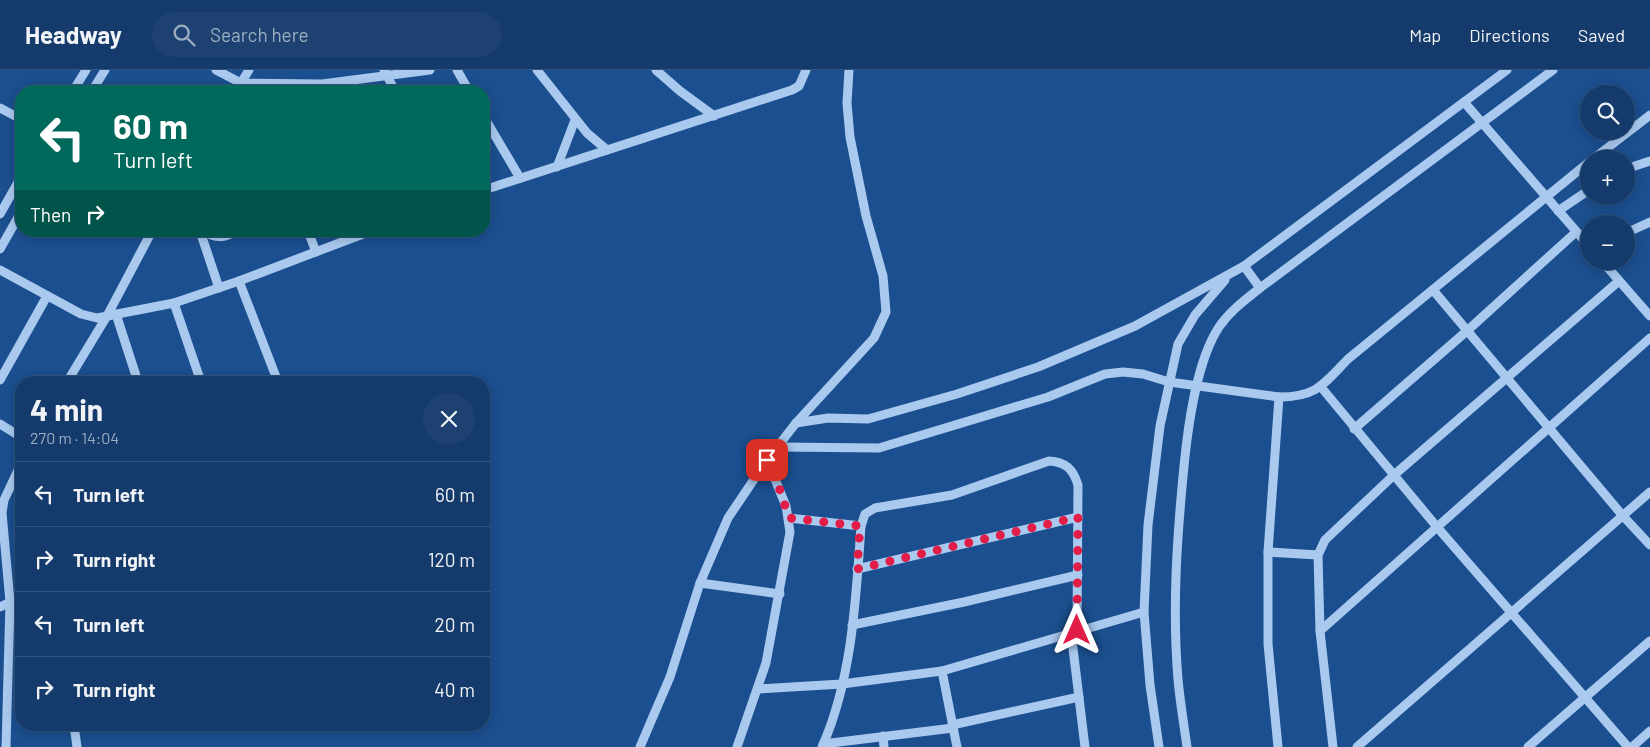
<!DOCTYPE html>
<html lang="en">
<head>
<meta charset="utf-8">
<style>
	body { margin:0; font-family:Barlow,sans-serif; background:#1d4271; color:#f1f3f6; height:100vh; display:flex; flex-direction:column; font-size:19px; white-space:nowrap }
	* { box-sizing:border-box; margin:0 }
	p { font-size:16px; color:#9dadc1 }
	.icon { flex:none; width:28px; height:28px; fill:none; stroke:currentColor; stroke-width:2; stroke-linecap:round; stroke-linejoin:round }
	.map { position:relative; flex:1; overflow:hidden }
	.panel { position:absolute; left:15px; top:306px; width:475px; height:355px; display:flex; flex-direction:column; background:#143b6b; border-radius:20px; box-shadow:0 2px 12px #0003,0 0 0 1px #33557e }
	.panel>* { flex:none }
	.guide { position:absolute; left:15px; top:15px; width:475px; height:152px; border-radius:20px; box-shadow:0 2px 12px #0003,0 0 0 1px #33557e; background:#00695c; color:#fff; overflow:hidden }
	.controls { position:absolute; left:1580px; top:15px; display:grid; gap:10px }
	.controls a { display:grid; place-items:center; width:55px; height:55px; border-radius:50%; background:#143b6b; box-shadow:0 2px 12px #0003,0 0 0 1px #33557e; font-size:25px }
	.pin { position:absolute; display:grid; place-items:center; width:42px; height:42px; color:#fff; margin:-21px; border-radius:10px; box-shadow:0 2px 8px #0006 }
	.me { position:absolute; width:55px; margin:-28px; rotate:0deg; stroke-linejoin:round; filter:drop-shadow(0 0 4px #0008) }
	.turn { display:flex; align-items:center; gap:18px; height:105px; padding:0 15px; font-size:22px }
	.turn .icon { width:65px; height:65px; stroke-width:2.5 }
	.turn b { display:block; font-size:35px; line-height:42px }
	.then { display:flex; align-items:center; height:48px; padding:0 15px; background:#0003; gap:10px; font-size:19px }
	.round { display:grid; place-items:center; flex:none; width:52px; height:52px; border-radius:26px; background:#1d4271 }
	.headline { display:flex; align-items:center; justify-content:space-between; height:85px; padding:0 15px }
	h1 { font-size:30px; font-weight:700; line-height:38px }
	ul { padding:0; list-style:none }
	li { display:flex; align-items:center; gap:15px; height:65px; padding:0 15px; border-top:1px solid #33557e }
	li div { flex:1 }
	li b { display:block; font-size:19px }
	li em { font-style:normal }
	header { display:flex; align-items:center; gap:30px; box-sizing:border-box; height:70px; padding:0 25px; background:#143b6b; border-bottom:1px solid #33557e }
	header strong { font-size:24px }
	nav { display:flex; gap:28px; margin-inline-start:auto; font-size:18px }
	.search { width:350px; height:45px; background:#1d4271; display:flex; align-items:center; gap:12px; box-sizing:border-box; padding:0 18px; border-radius:28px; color:#9dadc1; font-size:19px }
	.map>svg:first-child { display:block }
</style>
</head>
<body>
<header>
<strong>Headway</strong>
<div class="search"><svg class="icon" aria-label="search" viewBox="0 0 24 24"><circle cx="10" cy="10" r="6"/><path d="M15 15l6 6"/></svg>Search here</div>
<nav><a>Map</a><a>Directions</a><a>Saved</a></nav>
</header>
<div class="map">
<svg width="1650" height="677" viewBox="0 0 1650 677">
	<rect width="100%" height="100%" fill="#1b4f8f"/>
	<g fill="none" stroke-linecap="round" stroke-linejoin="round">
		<!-- minor -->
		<g stroke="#a9c9ee" stroke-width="9">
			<path d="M 216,0 L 241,13 L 322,14 L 430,0"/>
			<path d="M 384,0 L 395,21"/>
			<path d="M 457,0 L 469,21"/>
			<path d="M 537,0 L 587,63 L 607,80"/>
			<path d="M 656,0 L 680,21 L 714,46"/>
			<path d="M 73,21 L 86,0"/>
			<path d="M 92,21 L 105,0"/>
			<path d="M 236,21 L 249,0"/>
			<path d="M 1464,32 L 1589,176"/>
			<path d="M 0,38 L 21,49"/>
			<path d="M 484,47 L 520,108"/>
			<path d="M 1593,89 L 1650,45"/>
			<path d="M 557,97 L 575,50"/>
			<path d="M 1626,99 L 1650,91"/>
			<path d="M 484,120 L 792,20 L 799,16 L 806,0"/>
			<path d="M 1558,141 L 1589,120"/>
			<path d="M 0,144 L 21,107"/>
			<path d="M 200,161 L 219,218"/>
			<path d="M 204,161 C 214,168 225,169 235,161"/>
			<path d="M 308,161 L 316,182"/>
			<path d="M 1626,163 L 1650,152"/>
			<path d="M 0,179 L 21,142"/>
			<path d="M 1602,191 L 1650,246"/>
			<path d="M 1244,196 L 1260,218"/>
			<path d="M 0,200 L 81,244 L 97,248 L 174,233 L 239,211 L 371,161"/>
			<path d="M 239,211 L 278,312"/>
			<path d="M 1433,220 L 1623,446 L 1650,475"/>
			<path d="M 174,233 L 201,312"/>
			<path d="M 116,244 L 138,312"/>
			<path d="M 0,310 L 47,226"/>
			<path d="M 67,312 L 107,246 L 152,161"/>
			<path d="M 1321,317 L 1437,457 L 1628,677"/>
			<path d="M 1279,327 C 1316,327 1323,315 1348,289 L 1589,92"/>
			<path d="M 796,353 L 828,348 L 868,349 L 957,324 L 1038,297 L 1135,256 L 1244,196 L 1507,0"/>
			<path d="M 0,354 L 21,367"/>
			<path d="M 1354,359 L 1468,260 L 1576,162"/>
			<path d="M 777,377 L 879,378 L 1048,327 L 1105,304 L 1123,302 L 1143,304 L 1169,312 L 1279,327 L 1268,482 L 1318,485"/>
			<path d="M 789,448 L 861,456 C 856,529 852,610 822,677"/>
			<path d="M 861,456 L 865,444 L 875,438 L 952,425 L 1049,391 C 1066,392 1073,399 1078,415 L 1077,560"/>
			<path d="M 1268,482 L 1268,574 L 1278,677"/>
			<path d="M 857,499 L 1078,447"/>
			<path d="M 700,513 L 780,524"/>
			<path d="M 0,537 L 21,527"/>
			<path d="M 852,555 L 964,532 L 1078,505"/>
			<path d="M 1320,561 L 1650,268"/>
			<path d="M 1071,562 L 1085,677"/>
			<path d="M 942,601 L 957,677"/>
			<path d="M 758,619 L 842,614 L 942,601 L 1144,542"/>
			<path d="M 74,655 L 77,677"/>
			<path d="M 952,655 L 1079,627"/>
			<path d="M 883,666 L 884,677"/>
			<path d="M 823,674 L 953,658"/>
			<path d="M 6,677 L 10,532 L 2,443 L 4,430 L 21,394"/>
			<path d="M 640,677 L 670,607 L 700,513 L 728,448 L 767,390 L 796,353 L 874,268 L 886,242 L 883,206 L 866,146 L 850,67 L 847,33 L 849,0"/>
			<path d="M 737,677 L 766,593 L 790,462 L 786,436 L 767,390"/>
			<path d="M 1159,677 L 1150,615 L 1144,542 L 1148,455 L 1160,356 L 1178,274 L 1195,245 L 1225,210"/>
			<path d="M 1187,677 C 1184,655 1180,632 1178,609 C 1172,538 1177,467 1184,396 C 1188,356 1196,292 1219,257 C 1230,241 1245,230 1260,218 L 1553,0"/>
			<path d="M 1333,677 L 1320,561 L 1318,485 L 1325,470 L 1394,405 L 1619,211"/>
			<path d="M 1357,677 L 1650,422"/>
			<path d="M 1528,677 L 1650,571"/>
			<path d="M 1632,677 L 1650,661"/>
		</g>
	</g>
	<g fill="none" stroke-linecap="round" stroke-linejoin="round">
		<!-- route -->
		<path stroke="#e11d48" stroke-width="9" stroke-dasharray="0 16.2" d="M 767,390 L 775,405 L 789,448 L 860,456 L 857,499 L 1078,447 L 1077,560"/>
	</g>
</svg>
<div class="controls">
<a><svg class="icon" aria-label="search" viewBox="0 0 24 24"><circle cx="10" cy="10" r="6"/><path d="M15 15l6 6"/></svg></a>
<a>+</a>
<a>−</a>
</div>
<div class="pin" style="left:767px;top:390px;background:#d93025"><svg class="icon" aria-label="arrive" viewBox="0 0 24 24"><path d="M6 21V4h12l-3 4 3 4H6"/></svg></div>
<svg class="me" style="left:1077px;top:560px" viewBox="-20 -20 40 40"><path d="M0-17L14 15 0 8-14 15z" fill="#e11d48" stroke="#fff" stroke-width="4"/></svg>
<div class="guide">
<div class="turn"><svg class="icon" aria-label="left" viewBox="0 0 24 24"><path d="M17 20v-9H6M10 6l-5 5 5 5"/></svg><div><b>60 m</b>Turn left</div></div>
<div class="then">Then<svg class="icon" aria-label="right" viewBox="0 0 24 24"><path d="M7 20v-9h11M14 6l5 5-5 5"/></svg></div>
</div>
<section class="panel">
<div class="headline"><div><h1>4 min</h1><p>270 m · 14:04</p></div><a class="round"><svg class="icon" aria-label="close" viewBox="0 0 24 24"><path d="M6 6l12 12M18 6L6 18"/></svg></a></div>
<ul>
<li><svg class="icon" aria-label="left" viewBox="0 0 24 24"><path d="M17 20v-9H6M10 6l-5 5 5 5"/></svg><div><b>Turn left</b></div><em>60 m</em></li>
<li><svg class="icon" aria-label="right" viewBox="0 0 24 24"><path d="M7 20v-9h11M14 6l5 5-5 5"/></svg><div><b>Turn right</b></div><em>120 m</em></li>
<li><svg class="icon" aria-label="left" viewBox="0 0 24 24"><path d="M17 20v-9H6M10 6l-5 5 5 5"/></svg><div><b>Turn left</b></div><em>20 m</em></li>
<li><svg class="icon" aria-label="right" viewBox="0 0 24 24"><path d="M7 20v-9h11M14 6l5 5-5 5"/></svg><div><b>Turn right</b></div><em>40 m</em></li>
</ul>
</section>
</div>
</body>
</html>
